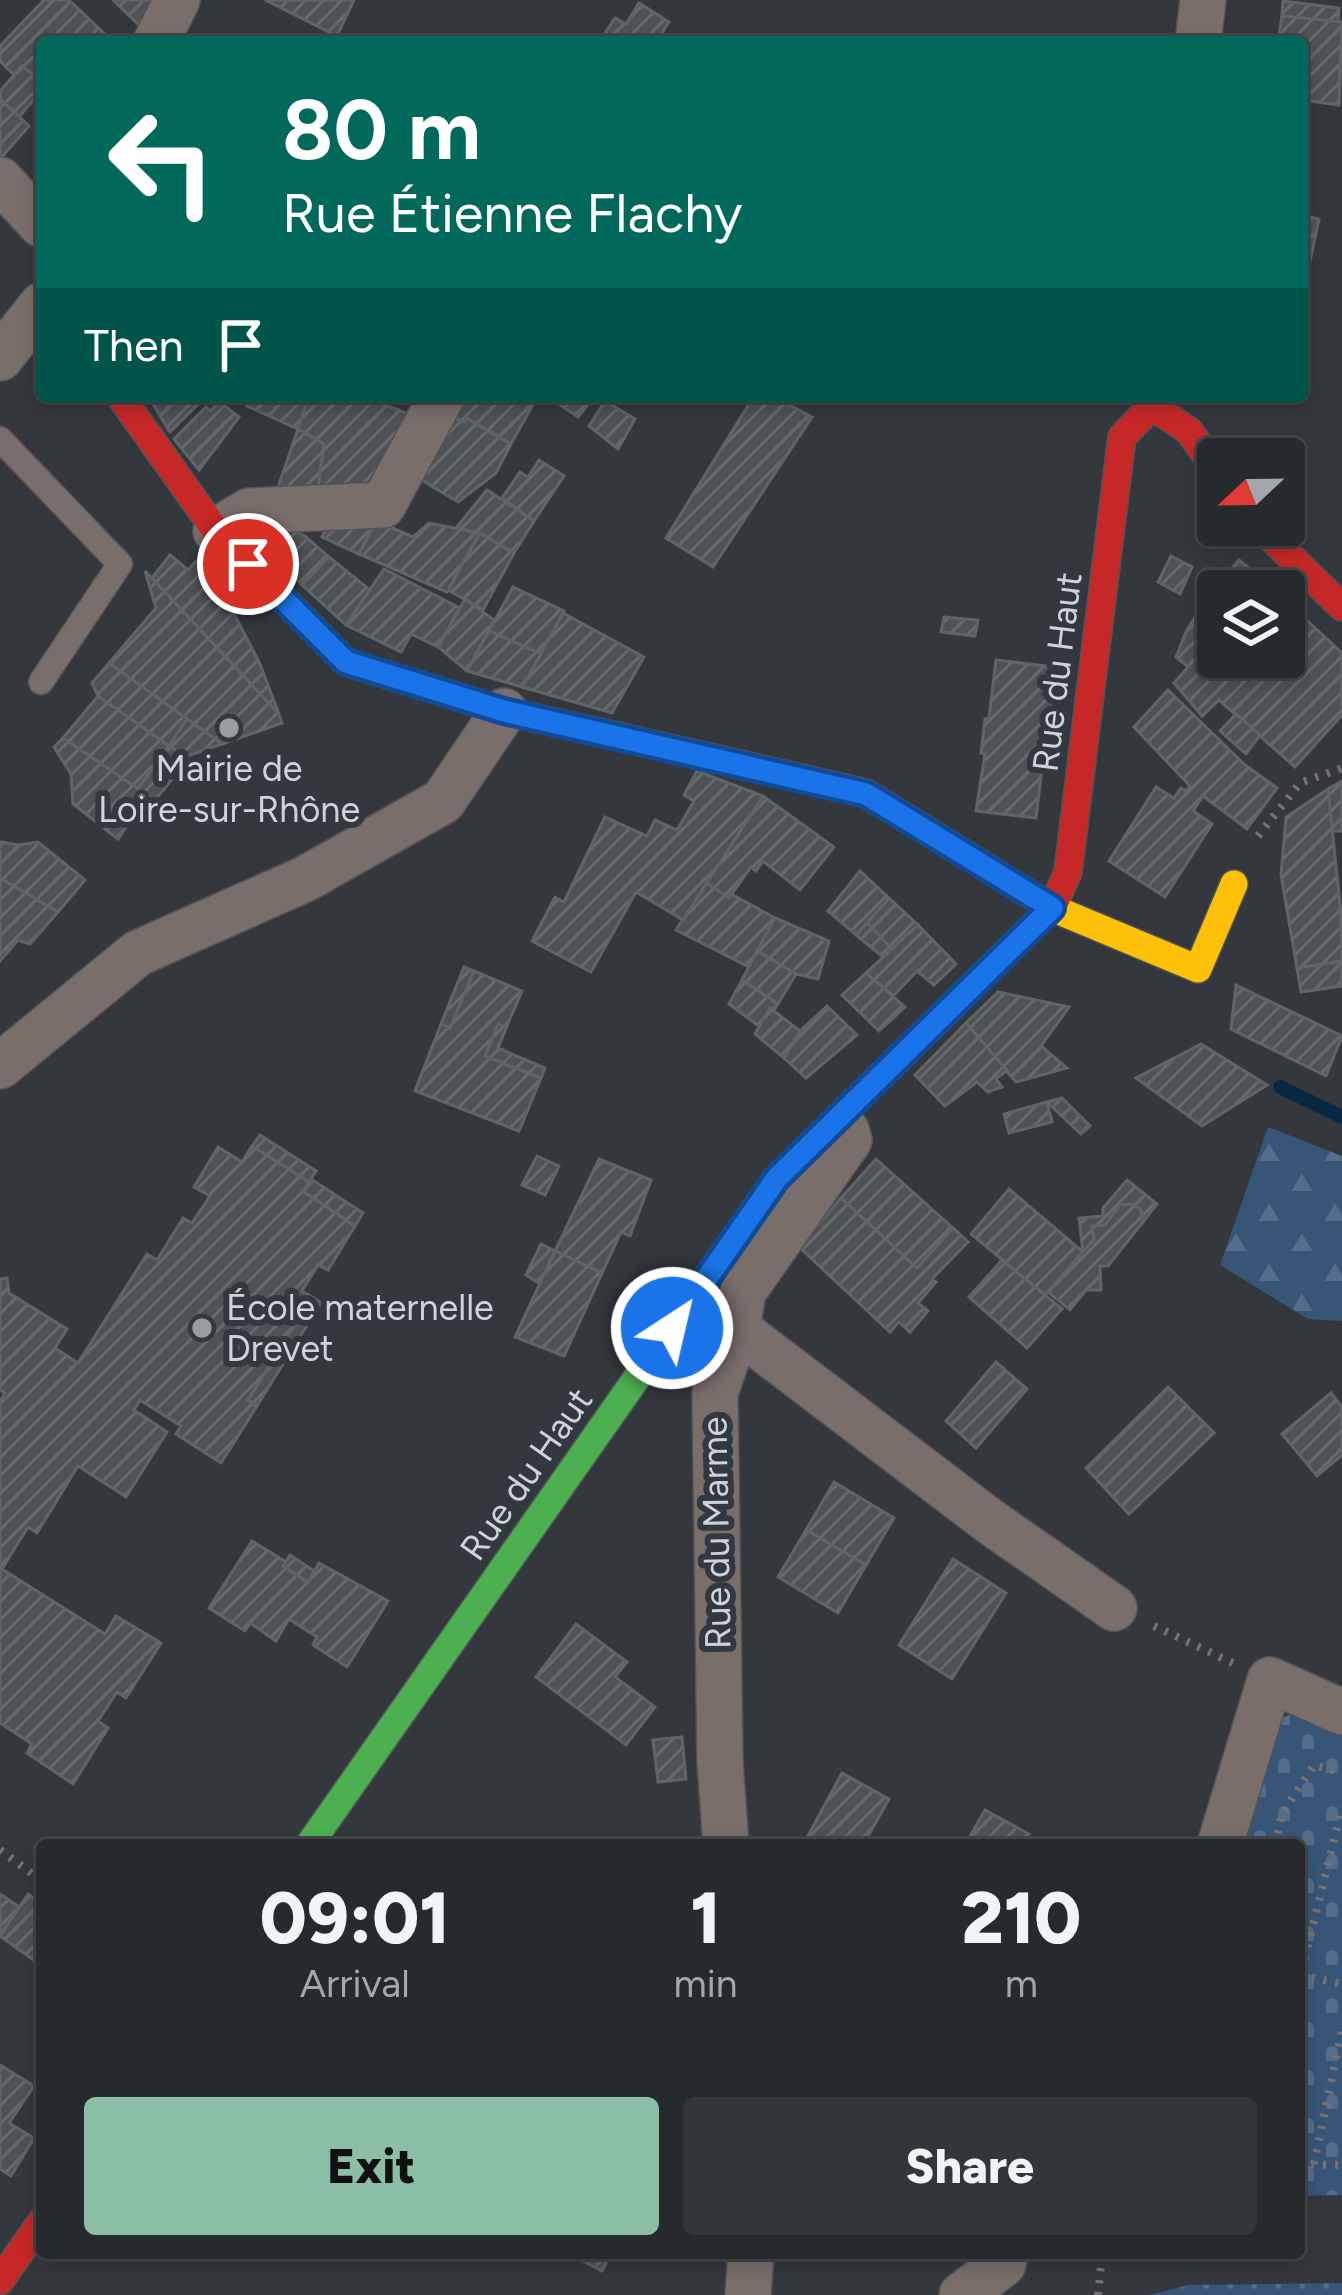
<!DOCTYPE html>
<html lang="en">
<head>
<meta charset="utf-8">
<style>
	body { margin:0; font-family:Figtree,sans-serif; background:#333639; color:#f1f3f6; height:100vh; display:flex; flex-direction:column; font-size:45px; white-space:nowrap }
	* { box-sizing:border-box; margin:0 }
	p { font-size:39px; color:#a4a7aa }
	.icon { flex:none; width:66px; height:66px; fill:none; stroke:currentColor; stroke-width:2; stroke-linecap:round; stroke-linejoin:round }
	.map { position:relative; flex:1; overflow:hidden }
	.details { position:absolute; left:36px; top:1839px; width:1269px; height:420px; display:flex; flex-direction:column; background:#272a2d; border-radius:12px; box-shadow:0 6px 18px #0003,0 0 0 3px #434649 }
	.details>* { flex:none }
	.top-card { position:absolute; left:36px; top:36px; width:1272px; height:366px; border-radius:12px; box-shadow:0 6px 18px #0003,0 0 0 3px #434649; background:#00695c; color:#fff; overflow:hidden }
	.needle { width:78px; rotate:248deg }
	.fabs { position:absolute; left:1197px; top:438px; display:grid; gap:24px }
	.fabs a { display:grid; place-items:center; width:108px; height:108px; border-radius:12px; background:#272a2d; box-shadow:0 6px 18px #0003,0 0 0 3px #434649; font-size:60px }
	.pin { position:absolute; display:grid; place-items:center; width:102px; height:102px; color:#fff; margin:-51px; border:6px solid #fff; border-radius:50%; box-shadow:0 3px 12px #0007 }
	.me { position:absolute; width:132px; margin:-66px; rotate:35deg; stroke-linejoin:round; filter:drop-shadow(0 0 9px #0008) }
	.turn { display:flex; align-items:center; gap:42px; height:252px; padding:0 48px; font-size:54px }
	.turn .icon { width:156px; height:156px; stroke-width:2.5 }
	.turn b { display:block; font-size:84px; line-height:102px }
	.then { display:flex; align-items:center; height:114px; padding:0 48px; background:#0003; gap:24px; font-size:45px }
	.eta { display:flex; justify-content:space-evenly; align-items:center; height:204px; text-align:center }
	.eta b { font-size:72px; font-weight:800; line-height:84px }
	.cta { display:flex; gap:24px; margin-top:auto; padding:24px 48px }
	.cta a { flex:1; height:138px; border-radius:12px; background:#8abfa5; color:#111; font-size:48px; font-weight:800; line-height:138px; text-align:center }
	.cta a+a { background:#333639; color:#f1f3f6 }
	.map>svg:first-child { display:block }
</style>
</head>
<body>
<div class="map">
<svg width="1342" height="2295" viewBox="0 0 1342 2295">
	<defs>
		<pattern id="grass-dots" width="8" height="8" patternUnits="userSpaceOnUse" patternTransform="scale(3)"><rect width="8" height="8" fill="#375577"/><path d="M2 2h.1M6 6h.1" fill="none" stroke="#536d8a" stroke-width="1.8" stroke-linecap="round"/></pattern>
		<pattern id="forest-firs" width="22" height="20" patternUnits="userSpaceOnUse" patternTransform="scale(3)"><rect width="22" height="20" fill="#375577"/><path d="M5 1l3.5 6h-7zM16 11l3.5 6h-7z" fill="#536d8a"/></pattern>
		<pattern id="cemetery-stones" width="16" height="16" patternUnits="userSpaceOnUse" patternTransform="scale(3)"><rect width="16" height="16" fill="#375577"/><path d="M2 7V4a2 2 0 0 1 4 0v3zM10 15v-3a2 2 0 0 1 4 0v3z" fill="#536d8a"/></pattern>
		<pattern id="building-hatch" width="6" height="6" patternUnits="userSpaceOnUse" patternTransform="scale(3)"><rect width="6" height="6" fill="#4e5255"/><path d="M-1 1l2-2M0 6l6-6M5 7l2-2" fill="none" stroke="#666a6d"/></pattern>
	</defs>
	<rect width="100%" height="100%" fill="#34383c"/>
	<!-- grass -->
	<path fill="url(#grass-dots)" d="M 1342,2283 L 1342,2295 L 1149,2295 L 1189,2285 Z"/>
	<!-- forest -->
	<path fill="url(#forest-firs)" d="M 1268,1127 L 1342,1156 L 1342,1321 L 1308,1319 L 1220,1265 Z"/>
	<!-- cemetery -->
	<path fill="url(#cemetery-stones)" d="M 1299,1711 L 1342,1722 L 1342,2195 L 1299,2196 L 1299,1845 L 1231,1845 L 1279,1719 Z"/>
	<g fill="none" stroke-linecap="round" stroke-linejoin="round">
		<!-- stream -->
		<path stroke="#092643" stroke-width="14" d="M 1280,1087 L 1342,1117"/>
	</g>
	<!-- building -->
	<g fill="url(#building-hatch)" stroke="#616467" stroke-width="3">
		<path d="M 44,0 L 69,0 L 112,41 L 42,42 L 42,82 L 22,66 L 14,75 L 0,61 L 0,46 Z"/>
		<path d="M 113,0 L 160,0 L 145,31 Z"/>
		<path d="M 265,0 L 354,0 L 337,36 Z"/>
		<path d="M 1283,1 L 1339,8 L 1338,22 L 1282,16 Z"/>
		<path d="M 639,3 L 669,22 L 656,42 L 599,42 L 615,18 L 626,24 Z"/>
		<path d="M 1282,16 L 1342,22 L 1339,105 L 1302,100 L 1302,42 L 1278,42 Z"/>
		<path d="M 22,66 L 42,82 L 42,90 L 19,117 L 0,99 L 0,91 Z"/>
		<path d="M 0,99 L 29,126 L 0,159 Z"/>
		<path d="M 1302,215 L 1319,219 L 1304,290 L 1302,290 Z"/>
		<path d="M 148,396 L 199,396 L 202,400 L 170,432 Z"/>
		<path d="M 254,396 L 309,396 L 298,429 L 247,406 Z"/>
		<path d="M 309,396 L 360,396 L 423,419 L 378,487 L 317,494 L 324,444 L 298,429 Z"/>
		<path d="M 449,396 L 528,396 L 535,401 L 511,444 L 468,419 L 465,422 L 441,414 Z"/>
		<path d="M 547,396 L 595,396 L 578,417 Z"/>
		<path d="M 754,396 L 772,396 L 812,417 L 713,567 L 666,538 Z"/>
		<path d="M 605,401 L 635,419 L 618,449 L 589,426 Z"/>
		<path d="M 220,402 L 239,417 L 199,470 L 174,439 L 206,407 L 210,411 Z"/>
		<path d="M 441,414 L 465,422 L 468,419 L 511,444 L 496,473 L 458,502 L 413,475 Z"/>
		<path d="M 298,429 L 324,444 L 317,494 L 276,493 Z"/>
		<path d="M 539,460 L 564,476 L 534,521 L 502,498 L 520,472 L 528,477 Z"/>
		<path d="M 487,490 L 534,521 L 514,553 L 480,533 L 456,528 Z"/>
		<path d="M 331,519 L 376,521 L 359,554 L 322,537 Z"/>
		<path d="M 376,521 L 413,537 L 429,523 L 480,533 L 447,592 L 359,554 Z"/>
		<path d="M 282,523 L 306,537 L 329,557 L 302,585 L 262,543 Z"/>
		<path d="M 480,533 L 514,553 L 483,610 L 448,590 Z"/>
		<path d="M 170,555 L 188,570 L 196,561 L 226,598 L 260,664 L 279,714 L 152,578 Z"/>
		<path d="M 1171,556 L 1192,567 L 1180,594 L 1158,582 Z"/>
		<path d="M 329,557 L 370,590 L 346,625 L 302,585 Z"/>
		<path d="M 1239,560 L 1276,591 L 1218,591 L 1218,657 L 1284,657 L 1284,599 L 1342,653 L 1342,715 L 1295,767 L 1219,700 L 1202,716 L 1174,683 L 1188,667 L 1176,657 L 1186,632 L 1203,603 Z"/>
		<path d="M 384,569 L 460,608 L 438,647 L 411,634 L 401,652 L 346,625 Z"/>
		<path d="M 145,571 L 279,714 L 282,723 L 222,744 L 109,663 L 156,608 Z"/>
		<path d="M 513,587 L 564,611 L 541,654 L 489,631 Z"/>
		<path d="M 465,599 L 494,620 L 467,671 L 438,647 Z"/>
		<path d="M 563,613 L 644,657 L 612,713 L 522,687 Z"/>
		<path d="M 944,617 L 978,620 L 975,636 L 941,632 Z"/>
		<path d="M 489,631 L 541,654 L 522,687 L 467,671 Z"/>
		<path d="M 996,660 L 1055,667 L 1047,761 L 1043,760 L 1036,818 L 976,811 L 985,754 L 981,753 L 985,719 L 989,718 Z"/>
		<path d="M 109,663 L 187,719 L 169,746 L 98,696 L 92,683 Z"/>
		<path d="M 1168,690 L 1245,765 L 1277,788 L 1247,829 L 1203,796 L 1193,811 L 1212,824 L 1165,897 L 1109,861 L 1156,787 L 1174,798 L 1181,788 L 1186,791 L 1190,786 L 1134,727 Z"/>
		<path d="M 98,696 L 169,746 L 138,789 L 63,738 Z"/>
		<path d="M 1236,714 L 1260,735 L 1246,754 L 1220,731 Z"/>
		<path d="M 187,719 L 222,744 L 185,757 L 169,746 Z"/>
		<path d="M 63,738 L 147,795 L 118,839 L 73,804 L 71,774 L 54,747 Z"/>
		<path d="M 169,746 L 185,757 L 170,762 L 174,777 L 155,800 L 138,789 Z"/>
		<path d="M 697,771 L 763,796 L 683,920 L 636,892 L 591,972 L 532,941 L 555,897 L 564,902 L 605,817 L 647,836 L 655,820 L 677,830 L 694,801 L 684,795 Z"/>
		<path d="M 1342,781 L 1342,831 L 1332,831 L 1328,789 Z"/>
		<path d="M 1328,789 L 1341,914 L 1342,961 L 1297,968 L 1281,875 L 1286,817 Z"/>
		<path d="M 763,796 L 834,847 L 800,890 L 763,861 L 756,871 L 751,867 L 729,898 L 707,883 Z"/>
		<path d="M 0,842 L 18,845 L 38,842 L 85,880 L 58,912 L 0,878 Z"/>
		<path d="M 860,871 L 889,898 L 856,935 L 828,911 Z"/>
		<path d="M 0,878 L 58,912 L 30,944 L 18,940 L 0,961 Z"/>
		<path d="M 707,883 L 729,898 L 731,894 L 775,918 L 749,967 L 676,930 Z"/>
		<path d="M 889,898 L 918,925 L 892,949 L 867,923 Z"/>
		<path d="M 775,918 L 829,941 L 818,979 L 796,974 L 757,951 Z"/>
		<path d="M 867,923 L 892,949 L 883,957 L 856,935 Z"/>
		<path d="M 918,925 L 956,964 L 934,985 L 917,971 L 893,996 L 866,973 Z"/>
		<path d="M 757,951 L 796,974 L 778,1004 L 742,980 Z"/>
		<path d="M 1342,961 L 1342,986 L 1301,992 L 1297,968 Z"/>
		<path d="M 464,967 L 474,971 L 450,1028 L 441,1024 Z"/>
		<path d="M 474,971 L 522,991 L 506,1028 L 498,1024 L 485,1056 L 541,1078 L 519,1131 L 415,1091 L 441,1024 L 450,1028 Z"/>
		<path d="M 866,973 L 905,1007 L 879,1031 L 842,995 Z"/>
		<path d="M 742,980 L 778,1004 L 774,1010 L 770,1008 L 760,1027 L 729,1004 Z"/>
		<path d="M 1236,985 L 1342,1036 L 1326,1076 L 1231,1029 Z"/>
		<path d="M 998,992 L 1069,1007 L 1041,1046 L 1067,1068 L 1016,1082 L 966,1023 Z"/>
		<path d="M 827,1006 L 857,1035 L 806,1078 L 784,1058 L 800,1031 Z"/>
		<path d="M 770,1008 L 800,1031 L 784,1058 L 755,1034 Z"/>
		<path d="M 966,1023 L 1007,1070 L 996,1079 L 1002,1087 L 988,1092 L 977,1082 L 945,1106 L 915,1075 Z"/>
		<path d="M 498,1024 L 506,1028 L 498,1048 L 545,1068 L 541,1078 L 485,1056 Z"/>
		<path d="M 1201,1044 L 1267,1085 L 1202,1126 L 1136,1078 Z"/>
		<path d="M 1062,1098 L 1090,1126 L 1081,1134 L 1047,1102 Z"/>
		<path d="M 1047,1102 L 1052,1122 L 1009,1133 L 1004,1114 Z"/>
		<path d="M 260,1135 L 316,1171 L 309,1182 L 252,1146 Z"/>
		<path d="M 252,1146 L 309,1182 L 303,1191 L 355,1226 L 328,1270 L 318,1265 L 302,1291 L 312,1297 L 248,1400 L 257,1406 L 221,1463 L 176,1434 L 181,1426 L 140,1400 L 134,1410 L 167,1432 L 126,1497 L 78,1466 L 37,1533 L 28,1527 L 2,1569 L 105,1634 L 116,1616 L 161,1643 L 126,1698 L 117,1692 L 98,1721 L 108,1728 L 73,1784 L 27,1753 L 32,1744 L 0,1723 L 0,1401 L 5,1393 L 0,1390 L 0,1279 L 7,1278 L 9,1293 L 67,1329 L 55,1348 L 78,1363 L 147,1254 L 157,1260 L 183,1218 L 192,1223 L 210,1196 L 194,1187 L 218,1147 L 242,1162 Z"/>
		<path d="M 537,1156 L 559,1166 L 545,1195 L 522,1185 Z"/>
		<path d="M 599,1159 L 651,1180 L 630,1236 L 621,1232 L 602,1273 L 555,1251 Z"/>
		<path d="M 876,1159 L 953,1228 L 917,1268 L 841,1198 Z"/>
		<path d="M 311,1179 L 363,1213 L 355,1226 L 303,1191 Z"/>
		<path d="M 1127,1180 L 1157,1204 L 1143,1222 L 1141,1210 L 1133,1204 L 1120,1205 L 1105,1225 L 1092,1226 L 1094,1239 L 1083,1252 L 1079,1218 L 1103,1216 L 1103,1208 Z"/>
		<path d="M 1009,1189 L 1083,1252 L 1045,1295 L 971,1234 Z"/>
		<path d="M 841,1198 L 917,1268 L 953,1228 L 968,1242 L 932,1279 L 936,1282 L 918,1303 L 928,1311 L 910,1332 L 899,1322 L 890,1332 L 799,1247 Z"/>
		<path d="M 1133,1204 L 1141,1210 L 1143,1222 L 1108,1266 L 1100,1266 L 1101,1290 L 1086,1290 L 1070,1310 L 1048,1292 L 1094,1239 L 1092,1226 L 1105,1225 L 1120,1205 Z"/>
		<path d="M 541,1244 L 555,1251 L 540,1284 L 526,1275 Z"/>
		<path d="M 555,1251 L 602,1273 L 564,1356 L 515,1337 Z"/>
		<path d="M 1002,1260 L 1062,1309 L 1027,1348 L 969,1297 Z"/>
		<path d="M 312,1297 L 321,1303 L 257,1406 L 248,1400 Z"/>
		<path d="M 996,1362 L 1027,1389 L 976,1448 L 946,1421 Z"/>
		<path d="M 1168,1387 L 1214,1433 L 1129,1514 L 1086,1468 Z"/>
		<path d="M 1331,1393 L 1342,1407 L 1342,1455 L 1317,1476 L 1282,1434 Z"/>
		<path d="M 834,1482 L 894,1518 L 866,1565 L 806,1530 Z"/>
		<path d="M 806,1530 L 866,1565 L 838,1613 L 778,1577 Z"/>
		<path d="M 252,1541 L 286,1562 L 283,1566 L 308,1582 L 319,1563 L 388,1601 L 347,1667 L 313,1645 L 317,1637 L 289,1619 L 276,1641 L 250,1623 L 245,1631 L 209,1608 Z"/>
		<path d="M 290,1555 L 314,1571 L 308,1582 L 283,1566 Z"/>
		<path d="M 953,1559 L 1006,1593 L 952,1679 L 899,1645 Z"/>
		<path d="M 576,1624 L 627,1662 L 615,1677 L 655,1707 L 626,1745 L 536,1677 Z"/>
		<path d="M 682,1737 L 686,1779 L 658,1782 L 653,1740 Z"/>
		<path d="M 842,1773 L 889,1799 L 863,1845 L 803,1845 Z"/>
		<path d="M 985,1810 L 1029,1834 L 1023,1845 L 965,1845 Z"/>
		<path d="M 0,1894 L 19,1907 L 0,1935 Z"/>
		<path d="M 28,1894 L 42,1904 L 42,1966 L 0,1936 Z"/>
		<path d="M 0,2065 L 34,2086 L 9,2123 L 34,2138 L 11,2176 L 0,2169 Z"/>
		<path d="M 568,2253 L 611,2253 L 602,2271 Z"/>
	</g>
	<g fill="none" stroke-linecap="round" stroke-linejoin="round">
		<defs>
			<path id="lane" d="M 0,439 L 120,564 L 41,682"/>
			<g id="street">
				<path d="M 156,42 L 177,0"/>
				<path d="M 1198,42 L 1203,0"/>
				<path d="M 0,180 L 42,225"/>
				<path d="M 0,358 L 42,305"/>
				<path d="M 216,531 L 249,511 L 383,505 L 442,396"/>
				<path d="M 0,1066 L 138,953 L 305,879 L 443,801 L 504,711"/>
				<path d="M 737,1329 L 988,1520 L 1114,1608"/>
				<path d="M 726,1845 L 720,1762 L 715,1393 L 737,1329 L 743,1292 L 849,1140 L 846,1130"/>
				<path d="M 1220,1845 L 1270,1680 L 1342,1712"/>
				<path d="M 748,2295 L 751,2253"/>
				<path d="M 962,2295 L 1003,2264 L 1005,2253"/>
			</g>
			<path id="fast" d="M 309,1845 L 777,1178 L 895,1062"/>
			<path id="slow" d="M 625,738 L 866,793 L 1052,908 L 1198,969 L 1234,884"/>
			<g id="jam">
				<path d="M 120,396 L 216,531 L 346,662 L 504,711 L 625,738"/>
				<path d="M 1258,525 L 1342,607"/>
				<path d="M 895,1062 L 1052,908 L 1068,872 L 1122,437 L 1152,406 L 1189,431 L 1218,472"/>
				<path d="M 0,2281 L 42,2221"/>
			</g>
		</defs>
		<!-- lane casing -->
		<use href="#lane" stroke="#515457" stroke-width="27"/>
		<!-- street casing -->
		<use href="#street" stroke="#515457" stroke-width="48"/>
		<!-- fast casing -->
		<use href="#fast" stroke="#515457" stroke-width="30"/>
		<!-- slow casing -->
		<use href="#slow" stroke="#515457" stroke-width="30"/>
		<!-- jam casing -->
		<use href="#jam" stroke="#515457" stroke-width="30"/>
		<!-- path -->
		<g stroke="#7a7271" stroke-width="8" stroke-dasharray="3 9" stroke-linecap="butt">
			<path d="M 1258,836 L 1300,783 L 1342,768"/>
			<path d="M 1154,1626 L 1233,1663"/>
			<path d="M 1275,1845 L 1282,1814 L 1314,1765 L 1342,1773"/>
			<path d="M 0,1850 L 42,1881"/>
			<path d="M 1300,1975 L 1342,1984"/>
			<path d="M 1299,1982 L 1342,1807"/>
			<path d="M 1299,2164 L 1342,2165"/>
			<path d="M 1314,2164 L 1342,2030"/>
			<path d="M 1098,2295 L 1101,2266"/>
		</g>
		<!-- lane -->
		<use href="#lane" stroke="#7a6e6b" stroke-width="24"/>
		<!-- street -->
		<use href="#street" stroke="#7a6e6b" stroke-width="45"/>
		<!-- fast -->
		<use href="#fast" stroke="#4caf50" stroke-width="27"/>
		<!-- slow -->
		<use href="#slow" stroke="#ffc107" stroke-width="27"/>
		<!-- jam -->
		<use href="#jam" stroke="#c62828" stroke-width="27"/>
	</g>
	<g fill="none" stroke-linecap="round" stroke-linejoin="round">
		<defs>
			<path id="route" d="M 248,564 L 346,662 L 504,711 L 866,794 L 1052,908 L 777,1178 L 672,1328"/>
		</defs>
		<!-- route casing -->
		<use href="#route" stroke="#114b97" stroke-width="30"/>
		<!-- route -->
		<use href="#route" stroke="#1a73e8" stroke-width="21"/>
	</g>
	<!-- markers -->
	<g fill="#999da1" stroke="#31383f" stroke-width="4.5">
		<circle cx="229" cy="728" r="12"/>
		<circle cx="202" cy="1328" r="12"/>
	</g>
	<g text-anchor="middle" dominant-baseline="central" stroke-width="12" stroke-linejoin="round" paint-order="stroke">
		<!-- street labels -->
		<g font-size="36" fill="#cfd3d8" stroke="#31383f">
			<text transform="translate(1057 672) rotate(-83)">Rue du Haut</text>
			<text transform="translate(526 1474) rotate(-55)">Rue du Haut</text>
			<text transform="translate(716 1533) rotate(-91)">Rue du Marme</text>
		</g>
		<!-- poi labels -->
		<g font-size="36" fill="#cfd3d8" stroke="#31383f">
			<text x="229" y="768">Mairie de<tspan x="229" dy="41">Loire-sur-Rhône</tspan></text>
			<text x="226" y="1307" text-anchor="start">École maternelle<tspan x="226" dy="41">Drevet</tspan></text>
		</g>
	</g>
</svg>
<div class="fabs">
<a><svg class="needle" viewBox="-14 -14 28 28"><path d="M0-13l5 13h-10z" fill="#e53935"/><path d="M0 13l5-13h-10z" fill="#a4a7aa"/></svg></a>
<a><svg class="icon" aria-label="layers" viewBox="0 0 24 24"><path d="M12 4l9 5-9 5-9-5zM3 14l9 5 9-5"/></svg></a>
</div>
<div class="pin" style="left:248px;top:564px;background:#d93025"><svg class="icon" aria-label="arrive" viewBox="0 0 24 24"><path d="M6 21V4h12l-3 4 3 4H6"/></svg></div>
<svg class="me" style="left:672px;top:1328px" viewBox="-20 -20 40 40"><circle r="17" fill="#1a73e8" stroke="#fff" stroke-width="3"/><path d="M0-11L8 9 0 5-8 9z" fill="#fff"/></svg>
<div class="top-card">
<div class="turn"><svg class="icon" aria-label="left" viewBox="0 0 24 24"><path d="M17 20v-9H6M10 6l-5 5 5 5"/></svg><div><b>80 m</b>Rue Étienne Flachy</div></div>
<div class="then">Then<svg class="icon" aria-label="arrive" viewBox="0 0 24 24"><path d="M6 21V4h12l-3 4 3 4H6"/></svg></div>
</div>
<section class="details">
<div class="eta">
<div><b>09:01</b><p>Arrival</p></div>
<div><b>1</b><p>min</p></div>
<div><b>210</b><p>m</p></div>
</div>
<div class="cta"><a>Exit</a><a>Share</a></div>
</section>
</div>
</body>
</html>
